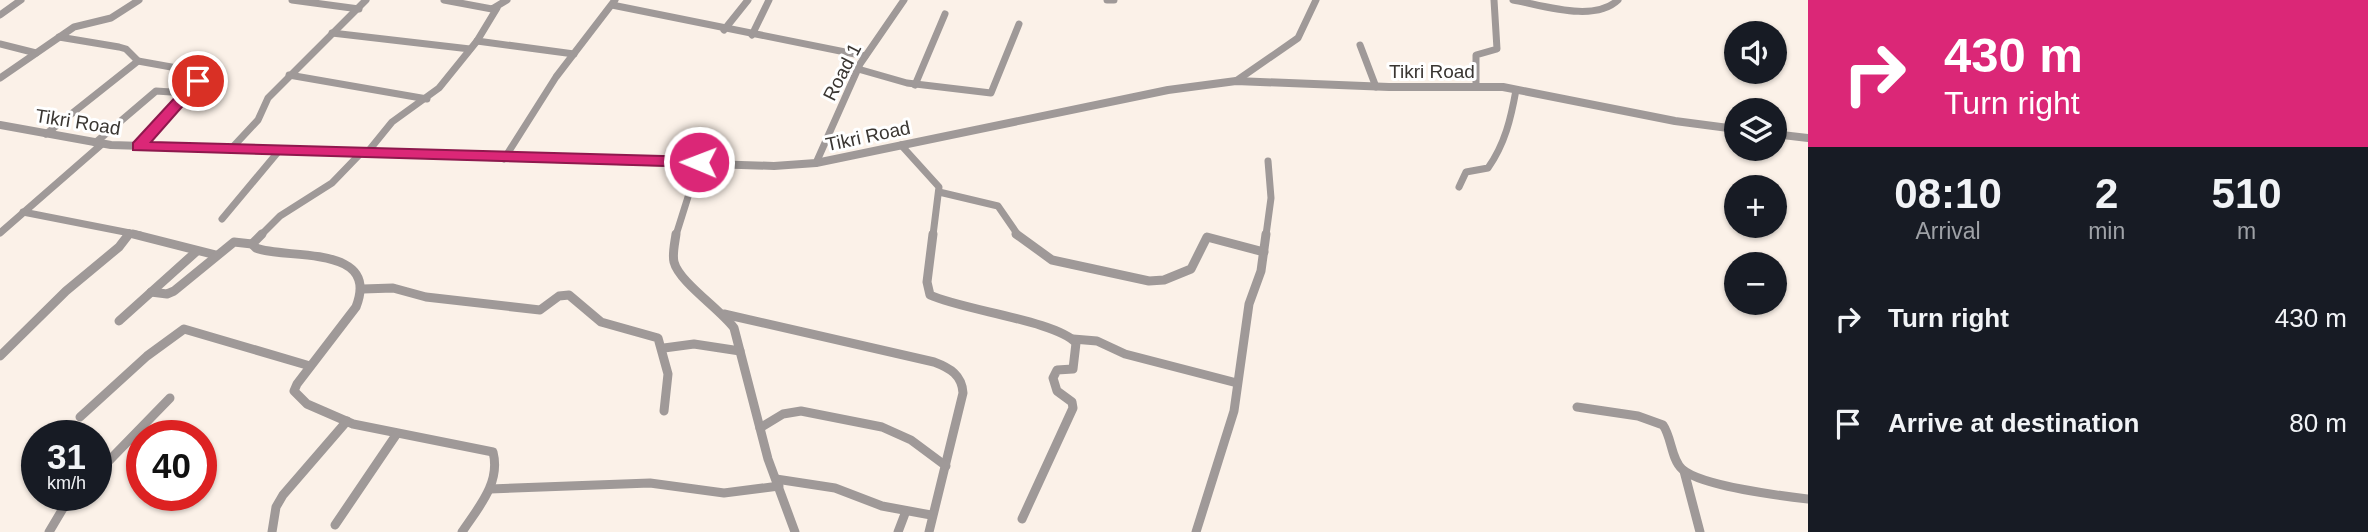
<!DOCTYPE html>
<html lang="en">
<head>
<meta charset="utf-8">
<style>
	body { margin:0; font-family:Arial,sans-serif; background:#242831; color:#f1f3f6; height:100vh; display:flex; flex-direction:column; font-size:26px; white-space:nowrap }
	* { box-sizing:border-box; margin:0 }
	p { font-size:23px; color:#9ea1a6 }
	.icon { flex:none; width:38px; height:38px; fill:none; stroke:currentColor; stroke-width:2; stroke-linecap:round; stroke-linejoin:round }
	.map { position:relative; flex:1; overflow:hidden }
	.sheet { display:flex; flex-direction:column; background:#171b24; width:560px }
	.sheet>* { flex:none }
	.hud { background:#db2777; color:#fff; overflow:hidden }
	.buttons { position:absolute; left:1724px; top:21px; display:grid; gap:14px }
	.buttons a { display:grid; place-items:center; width:63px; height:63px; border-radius:50%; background:#171b24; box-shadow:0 2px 5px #0004; font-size:35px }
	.speed { position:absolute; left:21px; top:420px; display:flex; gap:14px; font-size:35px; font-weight:700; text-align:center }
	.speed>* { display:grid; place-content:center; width:91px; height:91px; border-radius:50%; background:#171b24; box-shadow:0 2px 5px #0004; line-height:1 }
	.speed small { font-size:18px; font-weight:400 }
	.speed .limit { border:10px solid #d22; background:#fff; color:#111 }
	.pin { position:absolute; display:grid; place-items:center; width:60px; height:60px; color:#fff; margin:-30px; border:4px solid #fff; border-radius:50%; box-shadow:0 2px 7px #0007 }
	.me { position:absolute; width:77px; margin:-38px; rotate:271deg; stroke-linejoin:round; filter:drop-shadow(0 0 5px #0008) }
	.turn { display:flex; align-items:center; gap:24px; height:147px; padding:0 21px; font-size:32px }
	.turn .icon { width:91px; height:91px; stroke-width:2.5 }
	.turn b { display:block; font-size:49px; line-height:60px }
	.eta { display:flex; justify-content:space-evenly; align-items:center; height:119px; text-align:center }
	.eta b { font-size:42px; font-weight:700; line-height:49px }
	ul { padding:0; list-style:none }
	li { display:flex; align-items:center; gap:21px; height:105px; padding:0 21px }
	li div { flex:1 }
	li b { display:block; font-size:26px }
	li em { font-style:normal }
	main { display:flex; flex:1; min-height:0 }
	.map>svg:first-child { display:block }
</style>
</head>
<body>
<main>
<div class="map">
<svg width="1808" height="532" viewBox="0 0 1808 532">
	<rect width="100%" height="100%" fill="#fbf1e8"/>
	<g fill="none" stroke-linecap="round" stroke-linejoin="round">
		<!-- minor-far1 -->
		<g stroke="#9f9998" stroke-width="7">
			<path d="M 292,0 L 359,9"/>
			<path d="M 444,0 L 492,9 L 507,0"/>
			<path d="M 1107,0 L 1114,0"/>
			<path d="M 1513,0 C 1542,5 1594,23 1618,0"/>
			<path d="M 612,5 L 865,56"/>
			<path d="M 0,15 L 21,0"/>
			<path d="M 724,30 L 748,0"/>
			<path d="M 332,33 L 470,49"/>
			<path d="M 752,35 L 769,0"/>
			<path d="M 59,37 L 119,47 L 126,49 L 138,61 L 199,72 L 198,81 L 138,146"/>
			<path d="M 477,41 L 574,54"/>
			<path d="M 0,44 L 36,53"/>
			<path d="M 1360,45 L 1376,87"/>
			<path d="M 858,69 L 907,83 L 991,93 L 1019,24"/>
			<path d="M 289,75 L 427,99"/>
			<path d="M 0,78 L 74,27 L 111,18 L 139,0"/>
			<path d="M 1236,81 L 1298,38 L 1316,0"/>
			<path d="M 915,85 L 945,14"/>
			<path d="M 1476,87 L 1476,55 L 1497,49 L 1494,0"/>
			<path d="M 46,134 L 138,61"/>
			<path d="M 95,143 L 156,91 L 186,93"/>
			<path d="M 901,145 L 939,187 L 933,235"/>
			<path d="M 230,150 L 258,120 L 268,98 L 366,0"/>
			<path d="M 366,154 L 392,122 L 439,88 L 477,41 L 497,8"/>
			<path d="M 504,159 L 556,77 L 615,0"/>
			<path d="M 816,163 L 860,64 L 904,0"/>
			<path d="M 1459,187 L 1466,172 L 1488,168 C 1505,144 1511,118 1516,90"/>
			<path d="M 939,192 L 998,206 L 1018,235"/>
			<path d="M 23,212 L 140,235"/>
			<path d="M 222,219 L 278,152"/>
			<path d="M 0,233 L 102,144"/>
			<path d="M 127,235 L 129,233"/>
			<path d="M 261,235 L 280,216 L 332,183 L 360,154"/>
			<path d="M 676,235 L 699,162"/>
			<path d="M 1266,235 L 1271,198 L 1268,161"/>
		</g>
		<!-- minor -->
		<g stroke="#9f9998" stroke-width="9">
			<path d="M 133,234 L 216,255"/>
			<path d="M 262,234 L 252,244 L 256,248 C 284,260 381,243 356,307 L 297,384 L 294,391 L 307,404 L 353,424 L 493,452 C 501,483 478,508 462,532"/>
			<path d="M 676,234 C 675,242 672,254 674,262 C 679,282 720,309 734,328 L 768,459 L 795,532"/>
			<path d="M 933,234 L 927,282 L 930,295 C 962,310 1057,321 1076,343 L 1073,369 L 1057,370 L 1053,378 L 1057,391 L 1072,402 L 1073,408 L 1022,519"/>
			<path d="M 1016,234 L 1052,260 L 1149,281 L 1164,280 L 1191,269 L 1207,237 L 1264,252"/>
			<path d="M 363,289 L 393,288 L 426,297 L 540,310 L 559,296 L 569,295 L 601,322 L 658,338 L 668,374 L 664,411"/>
			<path d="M 151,292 L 167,294 L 174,291 L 234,242 L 252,244"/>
			<path d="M 724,314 L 934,362 C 950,368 962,375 963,393 L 929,532"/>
			<path d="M 119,321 L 197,251"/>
			<path d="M 1073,339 L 1097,341 L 1125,354 L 1237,383"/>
			<path d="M 664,348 L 694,344 L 740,351"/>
			<path d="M 0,356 L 66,291 L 119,247 L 129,234"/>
			<path d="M 1577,407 L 1638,416 L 1663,425 C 1672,438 1671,459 1682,469 C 1701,486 1782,496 1808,499"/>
			<path d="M 80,417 L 147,356 L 184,329 L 310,366"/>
			<path d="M 760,428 L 783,414 L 801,411 L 882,427 L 911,440 L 946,466"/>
			<path d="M 1684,471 L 1700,532"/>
			<path d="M 96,474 L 170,398"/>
			<path d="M 776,479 L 835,488 L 882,506 L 931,515"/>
			<path d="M 490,489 L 650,483 L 724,493 L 779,486"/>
			<path d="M 335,525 L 396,435"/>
			<path d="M 49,532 L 71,495"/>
			<path d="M 272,532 L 276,507 L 283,495 L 347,421"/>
			<path d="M 898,532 L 906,511"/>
			<path d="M 1196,532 L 1234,411 L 1249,304 L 1261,271 L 1266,234"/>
		</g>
		<!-- tertiary -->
		<g stroke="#9f9998" stroke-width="8">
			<path d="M 0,125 L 111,145 L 774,166 L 816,163 L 1168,90 L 1236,81 L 1389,87 L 1503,87 L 1675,121 L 1736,129"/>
			<path d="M 1774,134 L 1808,138"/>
		</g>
	</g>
	<!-- route -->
	<path fill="#db2777" stroke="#8e194d" stroke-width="2" d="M 198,77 L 202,78 L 202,84 L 151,142 L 699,157 L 707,162 L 699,167 L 133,150 L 133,143 L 193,78 Z"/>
	<g text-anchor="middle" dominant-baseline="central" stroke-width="6" stroke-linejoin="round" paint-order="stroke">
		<!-- street labels -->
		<g font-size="19" fill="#3a3632" stroke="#fff">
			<text x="1432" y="71">Tikri Road</text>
			<text transform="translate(842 72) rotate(-63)">Road 1</text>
			<text transform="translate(78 122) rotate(9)">Tikri Road</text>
			<text transform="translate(868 136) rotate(-12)">Tikri Road</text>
		</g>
	</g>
</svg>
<div class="buttons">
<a><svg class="icon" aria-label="sound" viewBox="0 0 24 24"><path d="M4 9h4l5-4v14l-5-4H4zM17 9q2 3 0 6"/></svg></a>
<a><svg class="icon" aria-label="layers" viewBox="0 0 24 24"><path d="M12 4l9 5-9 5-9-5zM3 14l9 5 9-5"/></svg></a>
<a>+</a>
<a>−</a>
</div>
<div class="speed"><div>31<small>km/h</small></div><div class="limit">40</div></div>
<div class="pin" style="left:198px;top:81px;background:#d93025"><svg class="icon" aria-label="arrive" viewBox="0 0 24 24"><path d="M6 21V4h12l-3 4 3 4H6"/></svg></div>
<svg class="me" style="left:699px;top:162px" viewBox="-20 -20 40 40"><circle r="17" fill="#db2777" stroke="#fff" stroke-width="3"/><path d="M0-11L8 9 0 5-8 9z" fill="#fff"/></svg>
</div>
<section class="sheet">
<div class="hud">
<div class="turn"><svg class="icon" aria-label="right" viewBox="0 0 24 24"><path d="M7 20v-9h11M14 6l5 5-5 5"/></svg><div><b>430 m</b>Turn right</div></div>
</div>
<div class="eta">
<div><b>08:10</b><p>Arrival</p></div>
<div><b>2</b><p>min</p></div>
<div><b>510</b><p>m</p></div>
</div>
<ul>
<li><svg class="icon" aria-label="right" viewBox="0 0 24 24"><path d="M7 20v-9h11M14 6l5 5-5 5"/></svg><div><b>Turn right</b></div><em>430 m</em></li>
<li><svg class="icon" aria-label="arrive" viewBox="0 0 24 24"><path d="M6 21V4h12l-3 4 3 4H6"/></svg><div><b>Arrive at destination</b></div><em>80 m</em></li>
</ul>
</section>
</main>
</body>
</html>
